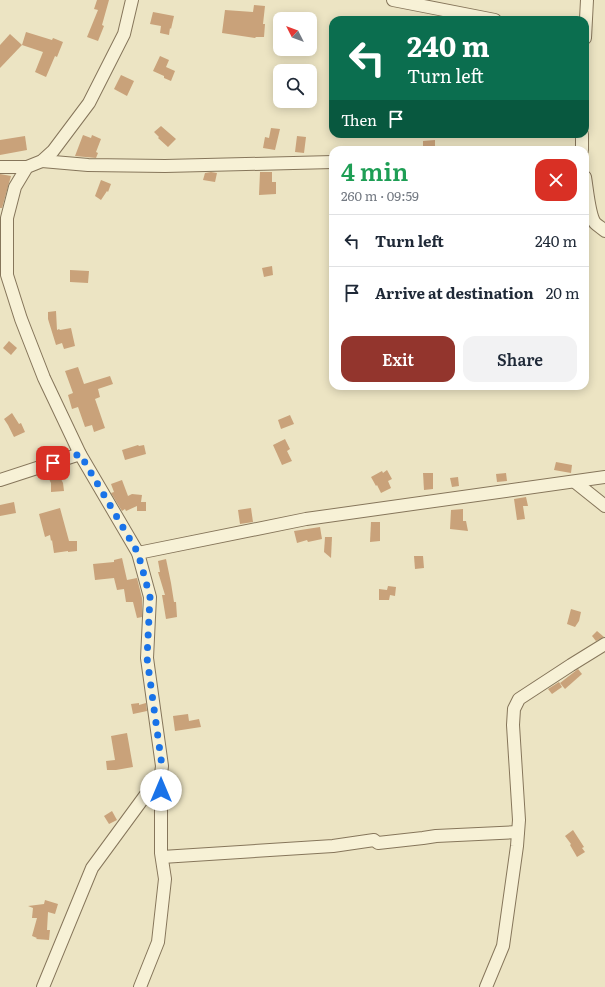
<!DOCTYPE html>
<html lang="en">
<head>
<meta charset="utf-8">
<style>
	body { margin:0; font-family:Literata,serif; background:#f2f2f3; color:#1f2937; height:100vh; display:flex; flex-direction:column; font-size:15px; white-space:nowrap }
	* { box-sizing:border-box; margin:0 }
	p { font-size:13px; color:#747a83 }
	.icon { flex:none; width:22px; height:22px; fill:none; stroke:currentColor; stroke-width:2; stroke-linecap:round; stroke-linejoin:round }
	.map { position:relative; flex:1; overflow:hidden }
	.sheet { position:absolute; left:329px; top:146px; width:260px; height:244px; display:flex; flex-direction:column; background:#fff; border-radius:12px; box-shadow:0 2px 10px #0003 }
	.sheet>* { flex:none }
	.hud { position:absolute; left:329px; top:16px; width:260px; height:122px; border-radius:12px; box-shadow:0 2px 10px #0003; background:#0b6e4f; color:#fff; overflow:hidden }
	.needle { width:26px; rotate:312deg }
	.controls { position:absolute; left:273px; top:12px; display:grid; gap:8px }
	.controls a { display:grid; place-items:center; width:44px; height:44px; border-radius:8px; background:#fff; box-shadow:0 2px 10px #0003; font-size:20px }
	.pin { position:absolute; display:grid; place-items:center; width:34px; height:34px; color:#fff; margin:-17px; border-radius:8px; box-shadow:0 2px 6px #0006 }
	.me { position:absolute; width:44px; margin:-22px; rotate:0deg; stroke-linejoin:round; filter:drop-shadow(0 0 3px #0008) }
	.turn { display:flex; align-items:center; gap:14px; height:84px; padding:0 12px; font-size:18px }
	.turn .icon { width:52px; height:52px; stroke-width:2.5 }
	.turn b { display:block; font-size:28px; line-height:34px }
	.then { display:flex; align-items:center; height:38px; padding:0 12px; background:#0003; gap:8px; font-size:15px }
	.round { display:grid; place-items:center; flex:none; width:42px; height:42px; border-radius:12px; background:#f2f2f3 }
	.head { display:flex; align-items:center; justify-content:space-between; height:68px; padding:0 12px }
	h1 { font-size:24px; font-weight:600; line-height:30px; color:#1e9e55 }
	.button { display:flex; gap:8px; margin-top:auto; padding:8px 12px }
	.button a { flex:1; height:46px; border-radius:12px; background:#93352d; color:#fff; font-size:16px; font-weight:600; line-height:46px; text-align:center }
	.button a+a { background:#f2f2f3; color:#1f2937 }
	ul { padding:0; list-style:none }
	li { display:flex; align-items:center; gap:12px; height:52px; padding:0 12px; border-top:1px solid #e0e1e3 }
	li div { flex:1 }
	li b { display:block; font-size:15px }
	li em { font-style:normal }
	.map>svg:first-child { display:block }
</style>
</head>
<body>
<div class="map">
<svg width="605" height="987" viewBox="0 0 605 987">
	<rect width="100%" height="100%" fill="#ece4c3"/>
	<!-- building -->
	<g fill="#c9a27a">
		<path d="M 97,0 L 109,0 L 102,25 L 104,26 L 98,41 L 87,37 L 98,10 L 94,9 Z"/>
		<path d="M 254,5 L 265,6 L 263,24 L 265,24 L 264,37 L 256,37 L 255,38 L 222,33 L 225,10 L 253,12 Z"/>
		<path d="M 153,12 L 174,16 L 171,29 L 170,28 L 169,35 L 160,33 L 161,26 L 150,24 Z"/>
		<path d="M 26,32 L 52,40 L 53,38 L 63,42 L 57,57 L 55,56 L 46,77 L 35,72 L 43,52 L 22,45 Z"/>
		<path d="M 10,34 L 22,45 L 0,68 L 0,45 Z"/>
		<path d="M 160,56 L 169,60 L 166,67 L 175,71 L 171,81 L 164,78 L 164,76 L 153,71 Z"/>
		<path d="M 121,75 L 134,81 L 127,96 L 114,89 Z"/>
		<path d="M 161,126 L 176,139 L 168,147 L 158,138 L 159,137 L 154,132 Z"/>
		<path d="M 271,128 L 280,129 L 275,150 L 263,148 L 265,137 L 269,138 Z"/>
		<path d="M 83,135 L 91,138 L 92,135 L 101,139 L 96,152 L 98,153 L 96,158 L 75,156 Z"/>
		<path d="M 25,136 L 27,150 L 0,155 L 0,140 Z"/>
		<path d="M 297,136 L 306,137 L 304,153 L 295,152 Z"/>
		<path d="M 435,140 L 435,150 L 423,150 L 423,141 Z"/>
		<path d="M 211,172 L 217,173 L 215,182 L 203,180 L 205,173 Z"/>
		<path d="M 260,172 L 272,172 L 272,182 L 276,182 L 276,194 L 259,195 Z"/>
		<path d="M 0,174 L 11,176 L 2,208 L 0,208 Z"/>
		<path d="M 101,180 L 111,184 L 108,192 L 107,191 L 101,200 L 95,196 Z"/>
		<path d="M 272,266 L 273,275 L 264,277 L 262,268 Z"/>
		<path d="M 70,270 L 89,271 L 88,283 L 70,282 Z"/>
		<path d="M 56,311 L 57,330 L 59,329 L 60,330 L 71,328 L 75,346 L 64,349 L 62,343 L 56,345 L 48,319 L 48,312 Z"/>
		<path d="M 9,341 L 17,348 L 11,355 L 3,348 Z"/>
		<path d="M 78,367 L 84,384 L 110,376 L 113,384 L 98,389 L 100,397 L 95,399 L 105,428 L 94,432 L 92,425 L 85,427 L 78,407 L 72,409 L 68,395 L 73,393 L 65,371 Z"/>
		<path d="M 12,413 L 19,424 L 21,423 L 25,432 L 14,437 L 8,425 L 4,419 Z"/>
		<path d="M 290,415 L 294,424 L 281,429 L 278,420 Z"/>
		<path d="M 285,439 L 290,449 L 287,451 L 292,461 L 282,465 L 273,445 Z"/>
		<path d="M 138,445 L 139,446 L 144,445 L 146,454 L 125,460 L 122,450 Z"/>
		<path d="M 556,462 L 572,465 L 571,473 L 554,470 Z"/>
		<path d="M 387,470 L 392,479 L 388,481 L 391,488 L 381,493 L 377,485 L 376,486 L 371,477 L 382,471 L 383,473 Z"/>
		<path d="M 57,471 L 63,483 L 64,491 L 51,492 L 51,483 L 47,475 Z"/>
		<path d="M 423,473 L 433,473 L 433,489 L 424,490 Z"/>
		<path d="M 506,473 L 507,481 L 497,482 L 496,474 Z"/>
		<path d="M 458,477 L 459,486 L 452,487 L 450,478 Z"/>
		<path d="M 122,480 L 128,496 L 132,494 L 142,495 L 141,502 L 146,502 L 146,511 L 137,511 L 137,506 L 126,511 L 125,509 L 122,511 L 111,493 L 114,492 L 111,484 Z"/>
		<path d="M 526,497 L 528,506 L 523,506 L 525,519 L 517,520 L 514,499 Z"/>
		<path d="M 14,502 L 16,513 L 0,516 L 0,505 Z"/>
		<path d="M 60,508 L 69,541 L 77,541 L 77,551 L 68,552 L 68,551 L 54,553 L 52,540 L 51,541 L 50,535 L 45,537 L 39,514 Z"/>
		<path d="M 251,508 L 253,522 L 240,524 L 238,510 Z"/>
		<path d="M 463,509 L 463,521 L 466,521 L 468,531 L 450,529 L 451,510 Z"/>
		<path d="M 371,522 L 380,522 L 380,541 L 370,542 Z"/>
		<path d="M 320,527 L 322,539 L 308,542 L 307,540 L 297,543 L 294,531 Z"/>
		<path d="M 325,537 L 332,537 L 331,558 L 324,552 Z"/>
		<path d="M 414,556 L 423,556 L 424,568 L 415,569 Z"/>
		<path d="M 122,558 L 127,580 L 137,578 L 142,598 L 142,617 L 137,618 L 133,602 L 126,602 L 124,589 L 117,590 L 114,578 L 95,580 L 93,564 L 114,562 L 114,560 Z"/>
		<path d="M 166,559 L 171,583 L 174,602 L 176,602 L 177,617 L 166,619 L 162,595 L 165,595 L 158,572 L 160,572 L 158,561 Z"/>
		<path d="M 388,586 L 396,587 L 395,596 L 390,595 L 389,600 L 379,600 L 379,589 L 387,590 Z"/>
		<path d="M 571,609 L 581,612 L 579,621 L 575,627 L 567,624 Z"/>
		<path d="M 597,631 L 604,637 L 596,641 L 592,636 Z"/>
		<path d="M 578,669 L 582,674 L 565,689 L 560,683 Z"/>
		<path d="M 559,682 L 562,687 L 552,694 L 548,689 Z"/>
		<path d="M 139,703 L 139,705 L 146,703 L 147,711 L 133,714 L 131,704 Z"/>
		<path d="M 188,714 L 189,721 L 199,719 L 201,727 L 175,731 L 173,716 Z"/>
		<path d="M 127,733 L 133,767 L 116,770 L 107,770 L 106,761 L 115,760 L 111,736 Z"/>
		<path d="M 112,811 L 117,820 L 109,824 L 104,816 Z"/>
		<path d="M 573,830 L 584,847 L 582,848 L 585,852 L 577,857 L 570,845 L 571,844 L 565,836 Z"/>
		<path d="M 45,900 L 58,904 L 55,914 L 48,912 L 47,930 L 50,930 L 49,940 L 36,939 L 37,938 L 32,936 L 37,918 L 32,918 L 33,908 L 28,906 L 44,904 Z"/>
	</g>
	<g fill="none" stroke-linecap="round" stroke-linejoin="round">
		<defs>
			<g id="minor">
				<path d="M 393,0 L 495,20"/>
				<path d="M 585,38 L 587,0"/>
				<path d="M 582,134 L 582,150"/>
				<path d="M 42,161 L 88,165 L 165,166 L 333,162"/>
				<path d="M 0,167 L 27,167"/>
				<path d="M 585,177 C 587,188 589,215 595,223 C 598,226 602,228 605,231"/>
				<path d="M 0,480 L 80,454"/>
				<path d="M 575,482 L 605,506"/>
				<path d="M 138,553 L 306,519 L 605,477"/>
				<path d="M 162,857 L 333,846 L 374,840 L 378,843 L 423,838 L 436,836 L 518,832"/>
				<path d="M 43,987 L 92,868 L 161,774 L 162,766 L 156,723 L 147,658 L 150,597 L 138,553 L 80,454 L 44,378 L 21,319 L 7,275 L 7,218 L 15,187 L 27,167 L 42,161 L 53,151 L 89,103 L 124,34 L 132,0"/>
				<path d="M 140,987 L 158,942 L 165,879 L 161,853 L 161,774"/>
				<path d="M 486,987 L 503,946 L 517,846 L 519,820 L 513,725 L 514,709 L 519,699 L 571,665 L 605,644"/>
			</g>
		</defs>
		<!-- minor casing -->
		<use href="#minor" stroke="#86765b" stroke-width="14"/>
		<!-- minor -->
		<use href="#minor" stroke="#f7f1d6" stroke-width="12"/>
	</g>
	<g fill="none" stroke-linecap="round" stroke-linejoin="round">
		<!-- route -->
		<path stroke="#1a73e8" stroke-width="7" stroke-dasharray="0 12.6" d="M 53,463 L 80,454 L 138,553 L 150,597 L 147,658 L 156,723 L 162,766 L 161,790"/>
	</g>
</svg>
<div class="controls">
<a><svg class="needle" viewBox="-14 -14 28 28"><path d="M0-13l5 13h-10z" fill="#e53935"/><path d="M0 13l5-13h-10z" fill="#747a83"/></svg></a>
<a><svg class="icon" aria-label="search" viewBox="0 0 24 24"><circle cx="10" cy="10" r="6"/><path d="M15 15l6 6"/></svg></a>
</div>
<div class="pin" style="left:53px;top:463px;background:#d93025"><svg class="icon" aria-label="arrive" viewBox="0 0 24 24"><path d="M6 21V4h12l-3 4 3 4H6"/></svg></div>
<svg class="me" style="left:161px;top:790px" viewBox="-20 -20 40 40"><circle r="19" fill="#fff"/><path d="M0-13L10 11 0 6-10 11z" fill="#1a73e8"/></svg>
<div class="hud">
<div class="turn"><svg class="icon" aria-label="left" viewBox="0 0 24 24"><path d="M17 20v-9H6M10 6l-5 5 5 5"/></svg><div><b>240 m</b>Turn left</div></div>
<div class="then">Then<svg class="icon" aria-label="arrive" viewBox="0 0 24 24"><path d="M6 21V4h12l-3 4 3 4H6"/></svg></div>
</div>
<section class="sheet">
<div class="head"><div><h1>4 min</h1><p>260 m · 09:59</p></div><a class="round" style="background:#d93025;color:#fff"><svg class="icon" aria-label="close" viewBox="0 0 24 24"><path d="M6 6l12 12M18 6L6 18"/></svg></a></div>
<ul>
<li><svg class="icon" aria-label="left" viewBox="0 0 24 24"><path d="M17 20v-9H6M10 6l-5 5 5 5"/></svg><div><b>Turn left</b></div><em>240 m</em></li>
<li><svg class="icon" aria-label="arrive" viewBox="0 0 24 24"><path d="M6 21V4h12l-3 4 3 4H6"/></svg><div><b>Arrive at destination</b></div><em>20 m</em></li>
</ul>
<div class="button"><a>Exit</a><a>Share</a></div>
</section>
</div>
</body>
</html>
